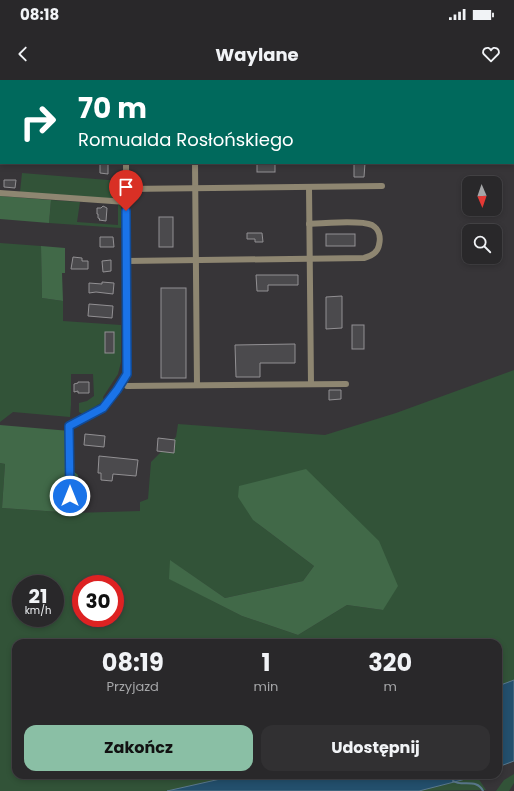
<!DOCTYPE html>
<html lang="pl">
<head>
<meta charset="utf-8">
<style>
	body { margin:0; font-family:Poppins,sans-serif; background:#313032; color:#f1f3f6; height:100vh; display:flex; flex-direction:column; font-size:15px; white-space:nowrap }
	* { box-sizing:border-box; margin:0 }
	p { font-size:13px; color:#a5a6a8 }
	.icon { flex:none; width:22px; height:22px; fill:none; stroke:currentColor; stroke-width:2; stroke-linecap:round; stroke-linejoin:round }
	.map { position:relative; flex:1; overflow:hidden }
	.details { position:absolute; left:12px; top:559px; width:490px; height:140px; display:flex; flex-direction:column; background:#29282a; border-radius:12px; box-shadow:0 2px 6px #0003,0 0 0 1px #454447 }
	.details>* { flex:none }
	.hud { position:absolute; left:0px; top:0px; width:514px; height:84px; box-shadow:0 2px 6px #0003,0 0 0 1px #454447; background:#00695c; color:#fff; overflow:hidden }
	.needle { width:26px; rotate:178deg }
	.controls { position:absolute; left:462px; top:96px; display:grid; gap:8px }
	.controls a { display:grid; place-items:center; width:40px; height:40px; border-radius:8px; background:#29282a; box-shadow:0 2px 6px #0003,0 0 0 1px #454447; font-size:20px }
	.speed { position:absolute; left:12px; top:495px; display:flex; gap:8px; font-size:20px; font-weight:700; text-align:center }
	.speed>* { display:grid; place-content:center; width:52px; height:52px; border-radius:50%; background:#29282a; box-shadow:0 2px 6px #0003,0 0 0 1px #454447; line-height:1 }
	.speed small { font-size:10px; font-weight:400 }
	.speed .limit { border:6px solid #d22; background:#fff; color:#111 }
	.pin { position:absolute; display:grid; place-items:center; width:34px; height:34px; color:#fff; margin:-41px -17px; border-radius:50% 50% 50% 0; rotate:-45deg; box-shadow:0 0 4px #0007 }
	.pin .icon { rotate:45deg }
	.me { position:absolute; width:44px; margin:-22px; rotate:0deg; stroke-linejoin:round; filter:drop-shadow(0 0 3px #0008) }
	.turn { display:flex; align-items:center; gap:14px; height:84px; padding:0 12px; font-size:18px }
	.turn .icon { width:52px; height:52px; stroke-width:2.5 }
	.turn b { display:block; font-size:28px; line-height:34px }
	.eta { display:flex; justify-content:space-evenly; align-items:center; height:68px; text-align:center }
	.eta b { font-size:24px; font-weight:700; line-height:28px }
	.action { display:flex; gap:8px; margin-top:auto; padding:8px 12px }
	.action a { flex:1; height:46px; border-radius:12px; background:#8abfa5; color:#111; font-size:16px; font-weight:700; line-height:46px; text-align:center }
	.action a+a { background:#313032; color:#f1f3f6 }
	.status { display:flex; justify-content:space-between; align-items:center; height:28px; padding:0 20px; background:#29282a; direction:ltr }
	.status svg { height:11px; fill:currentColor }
	header { display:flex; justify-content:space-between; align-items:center; height:52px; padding:0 12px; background:#29282a; font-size:18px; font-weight:700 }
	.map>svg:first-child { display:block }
</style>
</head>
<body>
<div class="status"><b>08:18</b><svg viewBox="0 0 49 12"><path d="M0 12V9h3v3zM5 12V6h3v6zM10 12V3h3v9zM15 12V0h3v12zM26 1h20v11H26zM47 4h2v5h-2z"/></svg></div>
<header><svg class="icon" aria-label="back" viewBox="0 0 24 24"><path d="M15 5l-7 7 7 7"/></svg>Waylane<svg class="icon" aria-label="heart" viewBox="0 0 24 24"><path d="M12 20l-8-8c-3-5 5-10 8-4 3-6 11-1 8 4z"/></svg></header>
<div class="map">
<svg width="514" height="711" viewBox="0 0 514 711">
	<rect width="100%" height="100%" fill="#373538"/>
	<!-- green -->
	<g fill="#325338" fill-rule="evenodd">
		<path d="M 22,93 L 120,101 L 121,120 L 20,112 Z"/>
		<path d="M 51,120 L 80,122 L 77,142 L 118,145 L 118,125 L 121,125 L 121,148 L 49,143 Z"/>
		<path d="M 0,163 L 41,166 L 42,218 L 63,221 L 63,241 L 121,245 L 121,282 L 118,294 L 103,317 L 104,321 L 83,334 L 79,332 L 79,323 L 87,321 L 94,316 L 93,294 L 71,294 L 71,325 L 70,337 L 13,332 L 0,342 Z"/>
		<path d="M 514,290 L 514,600 L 498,606 L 498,563 L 16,563 L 16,695 L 238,695 L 167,711 L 0,711 L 0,383 L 5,384 L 2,428 L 74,433 L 140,431 L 140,422 L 148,419 L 151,382 L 176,357 L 178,344 L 325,355 L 396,333 ZM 253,440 L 383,530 L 347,525 L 298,555 L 242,536 L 170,499 L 171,481 L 225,518 L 303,501 L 314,486 ZM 21,504 L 55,504 L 55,538 L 21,538 ZM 81,504 L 115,504 L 115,538 L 81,538 Z"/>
		<path d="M 514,694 L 514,703 L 509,711 L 496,711 L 504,700 Z"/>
		<path d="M 476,695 L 486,710 L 419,711 L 462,700 Z"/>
	</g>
	<!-- forest -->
	<g fill="#416948">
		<path d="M 0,116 L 51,120 L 49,143 L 0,139 Z"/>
		<path d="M 41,166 L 65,168 L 65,193 L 62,193 L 63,221 L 42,218 Z"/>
		<path d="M 0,345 L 70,351 L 73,391 L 78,395 L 74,433 L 2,428 L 5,384 L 0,383 Z"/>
		<path d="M 306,389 L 379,461 L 398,506 L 383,530 L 347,525 L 298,555 L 242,536 L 169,499 L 170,480 L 225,518 L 303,501 L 314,486 L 253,440 L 238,417 L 239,406 Z"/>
	</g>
	<!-- water -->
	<g fill="#234f6c" stroke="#5b7a8e">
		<path d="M 514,600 L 514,681 L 498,687 L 498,606 Z"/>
		<path d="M 238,695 L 476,695 L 462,700 L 419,711 L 167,711 Z"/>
	</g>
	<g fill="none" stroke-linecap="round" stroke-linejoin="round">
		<!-- stream -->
		<path stroke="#5b7a8e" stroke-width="2" d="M 453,701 C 462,707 477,698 483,711"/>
	</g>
	<!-- building -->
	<g fill="#4b4a4d" stroke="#929093">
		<path d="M 100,83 L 108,83 L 108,94 L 100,93 Z"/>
		<rect x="257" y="83" width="18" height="9"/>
		<path d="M 354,83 L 365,83 L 364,97 L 354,97 Z"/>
		<path d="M 4,100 L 16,100 L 15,108 L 4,107 Z"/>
		<path d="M 103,126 L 107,128 L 106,141 L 99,140 L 100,139 L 98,138 L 98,134 L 97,134 L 97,128 L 101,128 Z"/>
		<rect x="159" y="137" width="14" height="30"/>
		<path d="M 247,153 L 262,153 L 263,162 L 255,162 L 255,159 L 247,159 Z"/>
		<rect x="326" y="154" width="29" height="12"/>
		<path d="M 100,157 L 113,157 L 114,167 L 100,167 Z"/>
		<path d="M 73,177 L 82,178 L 82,181 L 88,181 L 88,189 L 71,189 Z"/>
		<path d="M 111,180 L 111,191 L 103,192 L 102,181 Z"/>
		<path d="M 256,195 L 298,195 L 298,205 L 268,205 L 268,211 L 257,211 Z"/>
		<path d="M 102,202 L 114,203 L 113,214 L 96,212 L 89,213 L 89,203 L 102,204 Z"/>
		<rect x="161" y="208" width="25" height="90"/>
		<path d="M 342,216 L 342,248 L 326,249 L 326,217 Z"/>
		<path d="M 89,224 L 113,226 L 112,238 L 88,236 Z"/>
		<rect x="352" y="245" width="12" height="24"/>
		<rect x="105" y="252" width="9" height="21"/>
		<path d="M 295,264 L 295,283 L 260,283 L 260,297 L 236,297 L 235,265 Z"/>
		<path d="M 78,302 L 89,302 L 89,313 L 78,313 L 78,311 L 74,312 L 74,304 L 78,303 Z"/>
		<path d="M 329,310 L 341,310 L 341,319 L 329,320 Z"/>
		<path d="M 85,354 L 105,356 L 104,367 L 84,365 Z"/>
		<path d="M 158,358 L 175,360 L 174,373 L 157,371 Z"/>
		<path d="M 99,376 L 138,380 L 136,396 L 113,394 L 112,401 L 101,400 L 101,393 L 98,393 Z"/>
	</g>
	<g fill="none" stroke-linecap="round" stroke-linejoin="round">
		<!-- minor -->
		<g stroke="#8e8671" stroke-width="6">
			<path d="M 126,0 L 126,1"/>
			<path d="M 181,0 L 181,1"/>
			<path d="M 295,0 L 311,1"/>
			<path d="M 272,1 L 280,0"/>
			<path d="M 513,11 L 514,11"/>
			<path d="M 0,41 L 1,41"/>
			<path d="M 195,83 L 197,305"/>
			<path d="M 309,107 L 311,304"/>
			<path d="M 126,109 L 382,106"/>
			<path d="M 0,113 L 126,122"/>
			<path d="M 126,181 L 364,178 C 371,176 378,173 379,165 C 381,157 379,149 372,145 C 361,140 323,143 309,144"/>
			<path d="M 127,306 L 346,304"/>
			<path d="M 70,426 L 69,346 L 103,328 L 117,310 L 127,294 L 126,83"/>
		</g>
	</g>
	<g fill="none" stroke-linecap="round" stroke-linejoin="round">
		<defs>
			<path id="route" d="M 70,416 L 69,346 L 103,328 L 117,310 L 127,294 L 126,131"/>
		</defs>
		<!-- route casing -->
		<use href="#route" stroke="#114b97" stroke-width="10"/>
		<!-- route -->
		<use href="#route" stroke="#1a73e8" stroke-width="7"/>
	</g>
</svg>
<div class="controls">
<a><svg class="needle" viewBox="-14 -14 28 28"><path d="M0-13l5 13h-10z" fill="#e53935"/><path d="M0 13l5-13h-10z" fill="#a5a6a8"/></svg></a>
<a><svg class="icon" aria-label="search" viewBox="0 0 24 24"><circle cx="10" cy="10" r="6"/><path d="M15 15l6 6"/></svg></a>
</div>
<div class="speed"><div>21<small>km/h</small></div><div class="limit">30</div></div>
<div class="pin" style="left:126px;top:131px;background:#d93025"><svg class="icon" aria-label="arrive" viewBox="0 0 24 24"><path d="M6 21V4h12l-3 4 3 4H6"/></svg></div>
<svg class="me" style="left:70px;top:416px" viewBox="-20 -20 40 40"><circle r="17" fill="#1a73e8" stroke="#fff" stroke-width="3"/><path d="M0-11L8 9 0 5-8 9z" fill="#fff"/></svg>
<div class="hud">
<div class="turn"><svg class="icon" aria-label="right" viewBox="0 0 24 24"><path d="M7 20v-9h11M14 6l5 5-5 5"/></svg><div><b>70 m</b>Romualda Rosłońskiego</div></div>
</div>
<section class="details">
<div class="eta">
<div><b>08:19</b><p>Przyjazd</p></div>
<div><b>1</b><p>min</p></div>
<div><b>320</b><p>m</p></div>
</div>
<div class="action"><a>Zakończ</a><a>Udostępnij</a></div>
</section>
</div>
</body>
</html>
